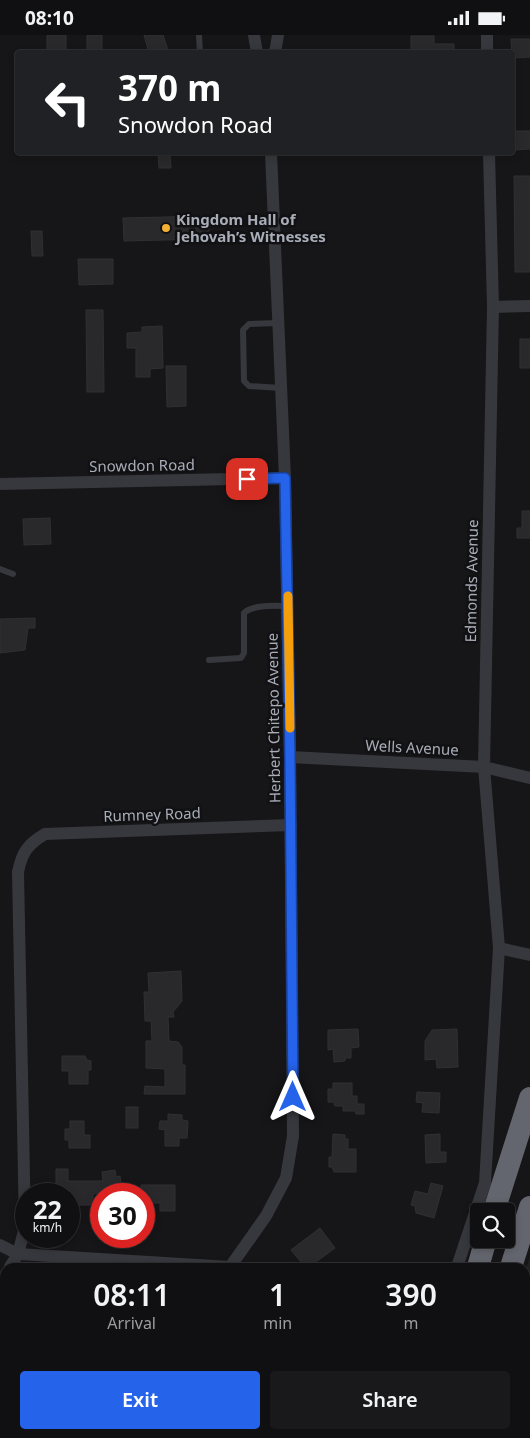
<!DOCTYPE html>
<html lang="en">
<head>
<meta charset="utf-8">
<style>
	body { margin:0; font-family:"Noto Sans",sans-serif; background:#19191b; color:#f1f3f6; height:100vh; display:flex; flex-direction:column; font-size:19px; white-space:nowrap }
	* { box-sizing:border-box; margin:0 }
	p { font-size:16px; color:#9c9d9f }
	.icon { flex:none; width:28px; height:28px; fill:none; stroke:currentColor; stroke-width:2; stroke-linecap:round; stroke-linejoin:round }
	.map { position:relative; flex:1; overflow:hidden }
	.drawer { position:absolute; left:0px; top:1228px; width:530px; height:176px; display:flex; flex-direction:column; background:#101012; border-radius:15px 15px 0 0; box-shadow:0 2px 8px #0003,0 0 0 1px #303032 }
	.drawer>* { flex:none }
	.guide { position:absolute; left:15px; top:15px; width:500px; height:105px; border-radius:5px; box-shadow:0 2px 8px #0003,0 0 0 1px #303032; background:#202124; color:#fff; overflow:hidden }
	.buttons { position:absolute; left:470px; top:1168px; display:grid; gap:10px }
	.buttons a { display:grid; place-items:center; width:45px; height:45px; border-radius:5px; background:#101012; box-shadow:0 2px 8px #0003,0 0 0 1px #303032; font-size:25px }
	.speed { position:absolute; left:15px; top:1148px; display:flex; gap:10px; font-size:25px; font-weight:700; text-align:center }
	.speed>* { display:grid; place-content:center; width:65px; height:65px; border-radius:50%; background:#101012; box-shadow:0 2px 8px #0003,0 0 0 1px #303032; line-height:1 }
	.speed small { font-size:12px; font-weight:400 }
	.speed .limit { border:8px solid #d22; background:#fff; color:#111 }
	.pin { position:absolute; display:grid; place-items:center; width:42px; height:42px; color:#fff; margin:-21px; border-radius:10px; box-shadow:0 2px 8px #0006 }
	.me { position:absolute; width:55px; margin:-28px; rotate:0deg; stroke-linejoin:round; filter:drop-shadow(0 0 4px #0008) }
	.turn { display:flex; align-items:center; gap:18px; height:105px; padding:0 20px; font-size:22px }
	.turn .icon { width:65px; height:65px; stroke-width:2.5 }
	.turn b { display:block; font-size:35px; line-height:42px }
	.eta { display:flex; justify-content:space-evenly; align-items:center; height:85px; text-align:center }
	.eta b { font-size:30px; font-weight:600; line-height:35px }
	.cta { display:flex; gap:10px; margin-top:auto; padding:10px 20px }
	.cta a { flex:1; height:58px; border-radius:5px; background:#2563eb; color:#fff; font-size:20px; font-weight:600; line-height:58px; text-align:center }
	.cta a+a { background:#19191b; color:#f1f3f6 }
	.status { display:flex; justify-content:space-between; align-items:center; height:35px; padding:0 25px; background:#101012; direction:ltr }
	.status svg { height:14px; fill:currentColor }
	.map>svg:first-child { display:block }
</style>
</head>
<body>
<div class="status"><b>08:10</b><svg viewBox="0 0 49 12"><path d="M0 12V9h3v3zM5 12V6h3v6zM10 12V3h3v9zM15 12V0h3v12zM26 1h20v11H26zM47 4h2v5h-2z"/></svg></div>
<div class="map">
<svg width="530" height="1403" viewBox="0 0 530 1403">
	<rect width="100%" height="100%" fill="#161618"/>
	<!-- built -->
	<path fill="#222225" d="M 530,1222 L 530,1403 L 442,1403 L 444,1399 L 525,1399 L 525,1237 Z"/>
	<!-- building -->
	<g fill="#29292c" stroke="#303034">
		<rect x="47" y="0" width="19" height="18"/>
		<rect x="87" y="0" width="15" height="18"/>
		<path d="M 144,0 L 163,0 L 169,18 L 149,18 Z"/>
		<path d="M 411,1 L 434,1 L 434,9 L 454,9 L 454,18 L 411,18 Z"/>
		<path d="M 511,4 L 530,4 L 530,22 L 512,23 Z"/>
		<path d="M 514,96 L 530,96 L 530,114 L 514,115 Z"/>
		<path d="M 158,118 L 170,118 L 171,133 L 159,133 Z"/>
		<path d="M 514,141 L 530,141 L 530,237 L 515,237 Z"/>
		<path d="M 209,181 L 209,204 L 124,206 L 123,183 Z"/>
		<path d="M 31,196 L 42,196 L 43,221 L 32,221 Z"/>
		<path d="M 78,224 L 113,224 L 113,249 L 79,250 Z"/>
		<path d="M 86,275 L 103,275 L 104,357 L 87,357 Z"/>
		<path d="M 162,291 L 163,333 L 150,334 L 150,342 L 136,342 L 136,313 L 127,313 L 127,298 L 142,297 L 142,292 Z"/>
		<rect x="520" y="304" width="10" height="29"/>
		<path d="M 166,331 L 186,331 L 186,371 L 167,372 Z"/>
		<path d="M 522,476 L 530,476 L 530,503 L 517,503 L 517,493 L 522,493 Z"/>
		<path d="M 50,483 L 51,509 L 24,510 L 23,484 Z"/>
		<path d="M 35,583 L 35,593 L 28,593 L 25,615 L 0,618 L 0,584 Z"/>
		<path d="M 181,936 L 182,966 L 173,977 L 174,982 L 168,982 L 169,1006 L 178,1007 L 182,1012 L 182,1030 L 185,1030 L 185,1059 L 144,1059 L 145,1051 L 165,1052 L 165,1034 L 146,1033 L 146,1006 L 152,1006 L 151,986 L 145,986 L 144,957 L 149,957 L 148,938 Z"/>
		<path d="M 358,994 L 359,1012 L 351,1013 L 351,1023 L 345,1023 L 345,1026 L 334,1027 L 333,1014 L 328,1015 L 328,995 Z"/>
		<path d="M 457,994 L 458,1032 L 437,1033 L 436,1024 L 425,1025 L 425,1006 L 432,995 Z"/>
		<path d="M 62,1021 L 85,1021 L 87,1025 L 91,1026 L 91,1035 L 88,1035 L 88,1049 L 69,1049 L 69,1036 L 62,1036 Z"/>
		<path d="M 333,1048 L 352,1048 L 352,1061 L 357,1061 L 357,1069 L 364,1069 L 364,1079 L 356,1079 L 355,1076 L 343,1076 L 343,1071 L 335,1071 L 334,1067 L 328,1067 L 328,1054 L 333,1054 Z"/>
		<path d="M 417,1057 L 440,1058 L 439,1078 L 422,1077 L 423,1068 L 416,1067 Z"/>
		<rect x="126" y="1072" width="12" height="21"/>
		<path d="M 168,1079 L 182,1080 L 182,1085 L 188,1086 L 187,1103 L 179,1103 L 179,1111 L 165,1111 L 165,1095 L 159,1094 L 160,1086 L 168,1086 Z"/>
		<path d="M 70,1086 L 84,1086 L 84,1100 L 90,1100 L 90,1113 L 69,1113 L 69,1105 L 65,1105 L 65,1094 L 70,1094 Z"/>
		<path d="M 333,1099 L 345,1100 L 345,1104 L 348,1104 L 348,1114 L 356,1114 L 356,1137 L 334,1137 L 332,1132 L 329,1132 L 329,1122 L 332,1122 Z"/>
		<path d="M 440,1099 L 440,1117 L 446,1117 L 446,1127 L 426,1128 L 425,1100 Z"/>
		<path d="M 56,1134 L 68,1134 L 68,1146 L 103,1146 L 102,1137 L 115,1135 L 116,1142 L 120,1141 L 122,1155 L 93,1159 L 93,1170 L 69,1170 L 69,1159 L 56,1159 Z"/>
		<path d="M 431,1148 L 443,1151 L 434,1183 L 416,1178 L 415,1171 L 411,1170 L 415,1156 L 428,1159 Z"/>
		<path d="M 141,1150 L 175,1150 L 175,1176 L 160,1176 L 160,1168 L 144,1168 Z"/>
		<path d="M 320,1193 L 335,1213 L 309,1232 L 305,1232 L 291,1215 Z"/>
	</g>
	<g fill="none" stroke-linecap="round" stroke-linejoin="round">
		<!-- lane -->
		<g stroke="#37383d" stroke-width="6">
			<path d="M 199,0 L 200,18"/>
			<path d="M 279,288 L 249,289 L 243,295 L 244,346 L 249,351 L 281,353"/>
			<path d="M 0,534 L 13,539"/>
			<path d="M 209,625 L 241,623 L 244,618 L 244,578 C 254,569 275,571 288,571"/>
		</g>
		<!-- street -->
		<g stroke="#37383d" stroke-width="12">
			<path d="M 254,0 L 257,18"/>
			<path d="M 487,0 L 487,18"/>
			<path d="M 275,18 L 278,0"/>
			<path d="M 493,272 L 530,271"/>
			<path d="M 0,449 L 285,443"/>
			<path d="M 290,722 L 484,732 L 530,743"/>
			<path d="M 499,913 L 530,920"/>
			<path d="M 0,1210 L 18,1219 L 230,1232"/>
			<path d="M 10,1232 L 18,1219 L 25,1192 L 18,837 C 22,817 28,809 45,799 L 291,790"/>
			<path d="M 230,1232 L 266,1181 L 286,1143 L 293,1101 L 290,722 L 285,443 L 271,118"/>
			<path d="M 457,1232 L 485,1148 L 499,913 L 484,732 L 493,272 L 489,118"/>
			<path d="M 0,1252 L 5,1242"/>
			<path d="M 525,1264 L 530,1266"/>
			<path d="M 138,1403 L 141,1399"/>
			<path d="M 370,1403 L 373,1399"/>
		</g>
		<!-- highway -->
		<g stroke="#63666e" stroke-width="22">
			<path d="M 494,1176 L 530,1063"/>
			<path d="M 478,1232 L 486,1204"/>
			<path d="M 511,1232 L 530,1172"/>
			<path d="M 389,1403 L 391,1399"/>
			<path d="M 425,1403 L 428,1399"/>
		</g>
	</g>
	<g fill="none" stroke-linecap="round" stroke-linejoin="round">
		<defs>
			<path id="route" d="M 247,444 L 285,443 L 290,722 L 293,1062"/>
		</defs>
		<!-- route casing -->
		<use href="#route" stroke="#184099" stroke-width="12"/>
		<!-- route -->
		<use href="#route" stroke="#2563eb" stroke-width="9"/>
		<!-- slow -->
		<path stroke="#f59e0b" stroke-width="9" d="M 288,561 L 290,693"/>
	</g>
	<!-- markers -->
	<circle fill="#f2b134" stroke="#111113" stroke-width="2" cx="166" cy="193" r="5"/>
	<g text-anchor="middle" dominant-baseline="central" stroke-width="5" stroke-linejoin="round" paint-order="stroke">
		<!-- poi labels -->
		<g font-size="15" font-weight="bold" fill="#a8adb8" stroke="#111113" text-anchor="start">
			<text x="176" y="184">Kingdom Hall of<tspan x="176" dy="17">Jehovah’s Witnesses</tspan></text>
		</g>
		<!-- street labels -->
		<g font-size="15" fill="#a8adb8" stroke="#111113">
			<text transform="translate(142 430) rotate(-1)">Snowdon Road</text>
			<text transform="translate(471 546) rotate(-89)">Edmonds Avenue</text>
			<text transform="translate(273 683) rotate(-91)">Herbert Chitepo Avenue</text>
			<text transform="translate(412 712) rotate(3)">Wells Avenue</text>
			<text transform="translate(152 779) rotate(-2)">Rumney Road</text>
		</g>
	</g>
</svg>
<div class="buttons">
<a><svg class="icon" aria-label="search" viewBox="0 0 24 24"><circle cx="10" cy="10" r="6"/><path d="M15 15l6 6"/></svg></a>
</div>
<div class="speed"><div>22<small>km/h</small></div><div class="limit">30</div></div>
<div class="pin" style="left:247px;top:444px;background:#d93025"><svg class="icon" aria-label="arrive" viewBox="0 0 24 24"><path d="M6 21V4h12l-3 4 3 4H6"/></svg></div>
<svg class="me" style="left:293px;top:1062px" viewBox="-20 -20 40 40"><path d="M0-17L14 15 0 8-14 15z" fill="#2563eb" stroke="#fff" stroke-width="4"/></svg>
<div class="guide">
<div class="turn"><svg class="icon" aria-label="left" viewBox="0 0 24 24"><path d="M17 20v-9H6M10 6l-5 5 5 5"/></svg><div><b>370 m</b>Snowdon Road</div></div>
</div>
<section class="drawer">
<div class="eta">
<div><b>08:11</b><p>Arrival</p></div>
<div><b>1</b><p>min</p></div>
<div><b>390</b><p>m</p></div>
</div>
<div class="cta"><a>Exit</a><a>Share</a></div>
</section>
</div>
</body>
</html>
